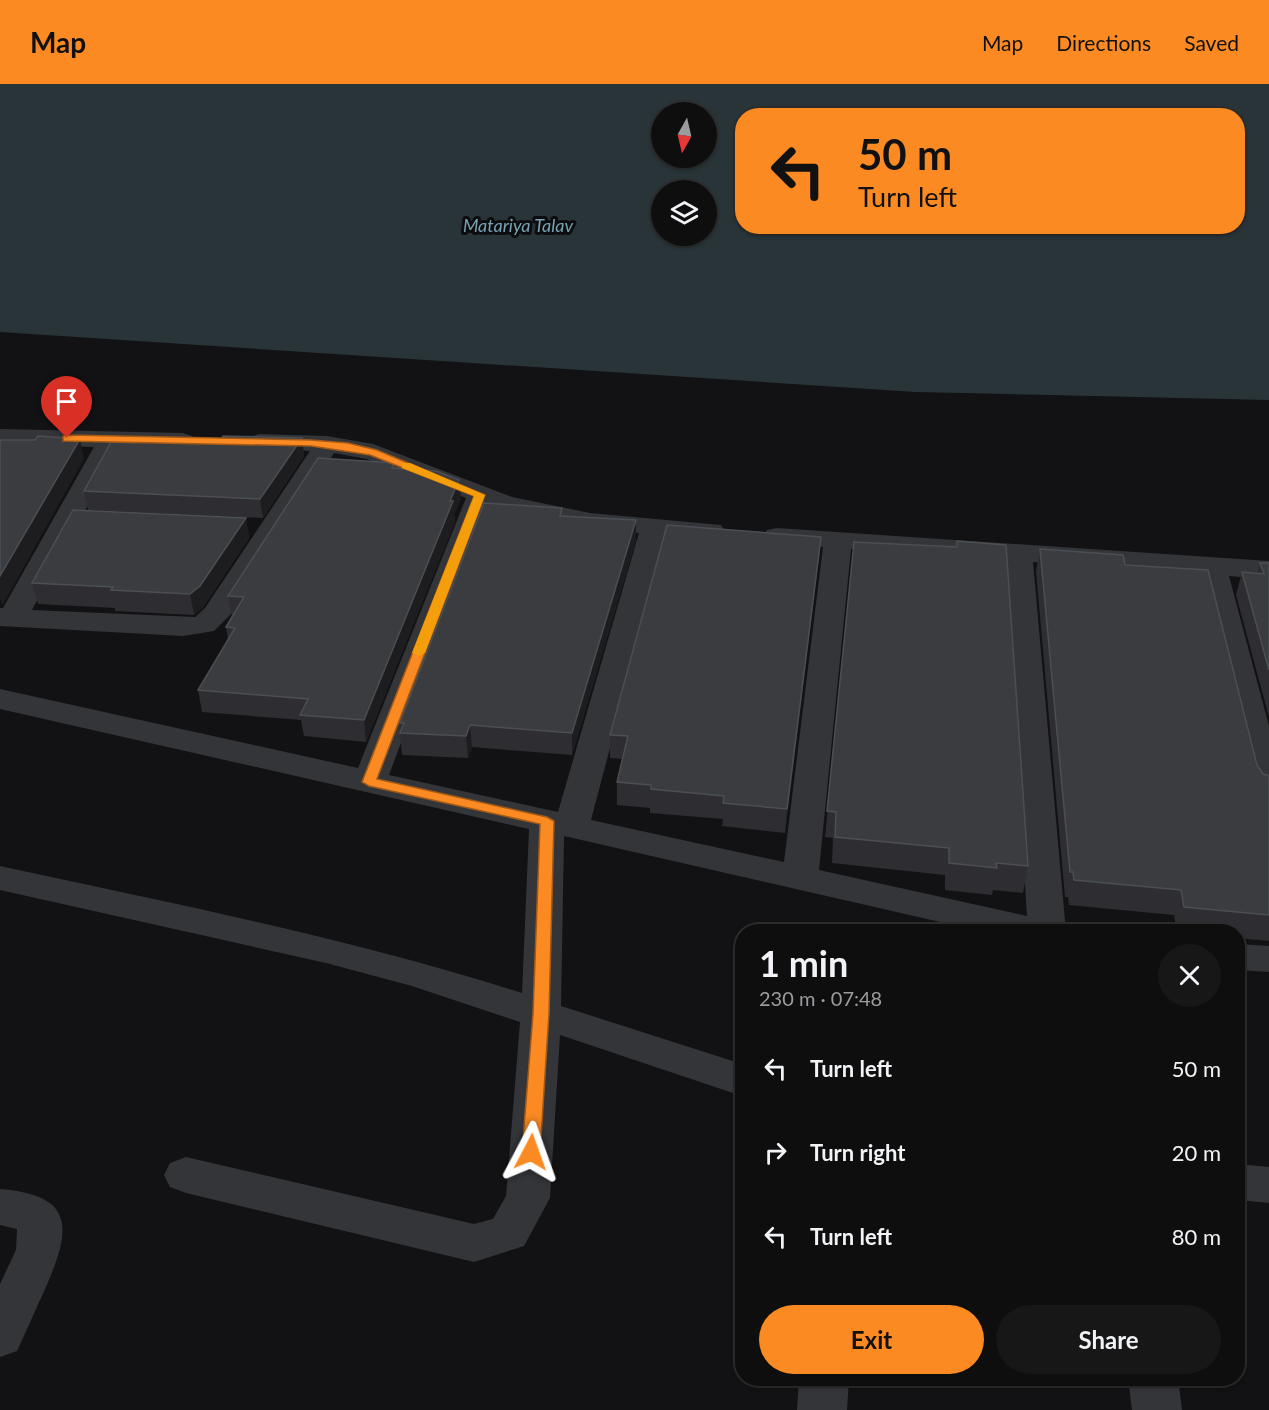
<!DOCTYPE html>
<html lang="en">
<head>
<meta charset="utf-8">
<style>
	body { margin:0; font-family:Lato,sans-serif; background:#171718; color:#f1f3f6; height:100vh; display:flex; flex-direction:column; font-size:22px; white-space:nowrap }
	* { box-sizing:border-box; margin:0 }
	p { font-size:20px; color:#9b9c9e }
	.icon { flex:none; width:33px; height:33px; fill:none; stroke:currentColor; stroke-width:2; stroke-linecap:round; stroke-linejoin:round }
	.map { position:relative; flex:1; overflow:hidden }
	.details { position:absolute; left:735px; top:840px; width:510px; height:462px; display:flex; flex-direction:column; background:#0e0e0f; border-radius:24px; box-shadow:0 2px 4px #0004,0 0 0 2px #2e2e2f }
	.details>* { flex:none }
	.hud { position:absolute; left:735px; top:24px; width:510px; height:126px; border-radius:24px; box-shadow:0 2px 4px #0004,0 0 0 2px #2e2e2f; background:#fb8a22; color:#111; overflow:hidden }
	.needle { width:39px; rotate:188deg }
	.buttons { position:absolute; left:651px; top:18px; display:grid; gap:12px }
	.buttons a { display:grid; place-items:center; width:66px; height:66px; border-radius:50%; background:#0e0e0f; box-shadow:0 2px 4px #0004,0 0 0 2px #2e2e2f; font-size:30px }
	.pin { position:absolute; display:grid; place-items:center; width:51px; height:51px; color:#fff; margin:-62px -26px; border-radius:50% 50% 50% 0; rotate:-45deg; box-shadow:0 0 6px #0007 }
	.pin .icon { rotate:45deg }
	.me { position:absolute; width:66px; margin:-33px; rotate:4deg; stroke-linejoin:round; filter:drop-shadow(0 0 4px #0008) }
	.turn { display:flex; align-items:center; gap:21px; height:126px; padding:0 24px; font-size:27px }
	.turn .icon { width:78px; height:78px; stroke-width:2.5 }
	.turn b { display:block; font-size:42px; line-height:51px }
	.round { display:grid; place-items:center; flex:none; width:63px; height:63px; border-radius:32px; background:#171718 }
	.head { display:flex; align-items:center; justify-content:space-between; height:102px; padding:0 24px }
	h1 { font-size:36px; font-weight:700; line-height:45px }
	.primary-button { display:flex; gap:12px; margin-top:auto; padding:12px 24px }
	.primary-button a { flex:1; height:69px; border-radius:36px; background:#fb8a22; color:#111; font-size:24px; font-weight:700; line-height:69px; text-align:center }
	.primary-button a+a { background:#171718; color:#f1f3f6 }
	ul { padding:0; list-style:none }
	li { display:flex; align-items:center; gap:18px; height:84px; padding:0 24px }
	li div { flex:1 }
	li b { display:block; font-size:22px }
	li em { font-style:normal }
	header { display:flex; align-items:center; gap:36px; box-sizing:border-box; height:84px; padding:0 30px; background:#fb8a22; color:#111 }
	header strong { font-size:28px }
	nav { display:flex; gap:33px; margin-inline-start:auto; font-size:21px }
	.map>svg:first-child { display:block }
</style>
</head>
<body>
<header>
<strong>Map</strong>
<nav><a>Map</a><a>Directions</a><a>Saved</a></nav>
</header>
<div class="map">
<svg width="1269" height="1326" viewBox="0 0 1269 1326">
	<rect width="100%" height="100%" fill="#121214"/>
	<!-- water -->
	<path fill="#283438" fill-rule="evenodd" d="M 0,0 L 1269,0 L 1269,316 L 915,308 L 0,248 ZM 662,28 L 706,28 L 706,74 L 662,74 ZM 742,32 L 1238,32 L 1238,142 L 742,142 ZM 662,106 L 706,106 L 706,152 L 662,152 Z"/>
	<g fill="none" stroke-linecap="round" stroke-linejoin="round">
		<!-- minor -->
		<g fill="#333539" fill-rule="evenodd">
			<path d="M 0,345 L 183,349 L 192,352 L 196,357 L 192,362 L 183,365 L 119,363 L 32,526 L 195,533 L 205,524 L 310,367 L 250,363 L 246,358 L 250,353 L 259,350 L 327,352 L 373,360 L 512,413 L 590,429 L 721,441 L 725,447 L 721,453 L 711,455 L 666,452 L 591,736 L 784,778 L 823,463 L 767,458 L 763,452 L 767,446 L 777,444 L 1269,477 L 1269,495 L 1229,492 L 1269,642 L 1269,716 L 1257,712 L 1252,705 L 1200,490 L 1033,478 L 1066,848 L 984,848 L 564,752 L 561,922 L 742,980 L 742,1012 L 560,951 L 550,1114 L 524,1162 L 474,1178 L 186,1109 L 170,1103 L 164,1091 L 170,1079 L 186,1073 L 474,1140 L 493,1135 L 506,1112 L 520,938 L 412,902 L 326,879 L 0,806 L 0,782 C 175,820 351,854 522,909 L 529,745 L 0,625 L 0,605 L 358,684 L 466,414 L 367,375 L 334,369 L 231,530 L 214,547 L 183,552 L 0,542 L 0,524 L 3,524 L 94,363 L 0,361 ZM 489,423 L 590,445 L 639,449 L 558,728 L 389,691 ZM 851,465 L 1005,476 L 1027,832 L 819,786 Z"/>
			<path d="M 1238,860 L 1269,862 L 1269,888 L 1238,886 Z"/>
			<path d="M 1238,1080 L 1269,1083 L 1269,1119 L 1238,1116 Z"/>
			<path d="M 0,1105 C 76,1111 71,1145 46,1203 C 36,1224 27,1246 17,1267 L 0,1273 L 0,1200 L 16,1166 L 17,1145 L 0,1141 Z"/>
			<path d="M 799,1294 L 849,1294 L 847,1326 L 797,1326 Z"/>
			<path d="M 1128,1294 L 1178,1294 L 1182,1326 L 1132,1326 Z"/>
		</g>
	</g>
	<!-- wall -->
	<g fill="#2e2e32">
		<path d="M 302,354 L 304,372 L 263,434 L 88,426 L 84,407 L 135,359 Z"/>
		<path d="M 461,415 L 454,430 L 455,437 L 366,658 L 304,652 L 301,636 L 202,628 L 198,606 L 228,555 L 226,543 L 232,533 L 228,512 Z"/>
		<path d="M 562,432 L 636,456 L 572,671 L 472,663 L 468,674 L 402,671 L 400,649 L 401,645 L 400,639 Z"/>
		<path d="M 246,434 L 249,454 L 203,523 L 194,531 L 115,527 L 115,524 L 38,520 L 32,499 Z"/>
		<path d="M 821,453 L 819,474 L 785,749 L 722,742 L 723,735 L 650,729 L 650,724 L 617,721 L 617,698 L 622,675 L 610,674 L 610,651 Z"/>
		<path d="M 957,457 L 1028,782 L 1023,809 L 993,806 L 992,811 L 945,806 L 945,791 L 832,779 L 833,754 L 825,753 L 854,458 L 956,463 Z"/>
		<path d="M 1040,465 L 1125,481 L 1257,681 L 1263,690 L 1269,692 L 1269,857 L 1238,854 L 1238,848 L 1177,848 L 1174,831 L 1069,821 L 1068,813 L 1065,813 L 1036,487 Z"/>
		<path d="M 1260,479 L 1269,479 L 1269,633 L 1236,511 L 1242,488 L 1257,489 Z"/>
	</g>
	<!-- shaded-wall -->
	<g fill="#1d1d20">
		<path d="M 302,354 L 304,372 L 263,434 L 260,415 Z"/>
		<path d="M 80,355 L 84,375 L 2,522 L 0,515 L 0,492 Z"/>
		<path d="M 459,396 L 461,415 L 454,430 L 455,437 L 366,658 L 364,636 Z"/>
		<path d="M 246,434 L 249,454 L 203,523 L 194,531 L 190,510 Z"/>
		<path d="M 636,436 L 636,456 L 572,671 L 572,649 Z"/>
		<path d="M 821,453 L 819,474 L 785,749 L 787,725 Z"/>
		<path d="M 470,641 L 472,663 L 468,674 L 466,652 Z"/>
	</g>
	<!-- building -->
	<g fill="#3a3c40" stroke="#4b4e52" stroke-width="1.5">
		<path d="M 38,352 L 80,355 L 0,492 L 0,356 L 35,356 Z"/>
		<path d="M 223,352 L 302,354 L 260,415 L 84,407 L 111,358 L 135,359 L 139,353 L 221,356 Z"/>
		<path d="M 318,374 L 395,379 L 392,384 L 436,387 L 459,396 L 450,417 L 453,417 L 364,636 L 300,631 L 308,615 L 198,606 L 235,544 L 226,543 L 244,513 L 228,512 Z"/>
		<path d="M 484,419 L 562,424 L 560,432 L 636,436 L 572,649 L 470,641 L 466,652 L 400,649 L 404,639 L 400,639 Z"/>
		<path d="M 73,426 L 246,434 L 200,502 L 190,510 L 111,506 L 113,503 L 32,499 Z"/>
		<path d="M 667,441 L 821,453 L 787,725 L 723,719 L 724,712 L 651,705 L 651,701 L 617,698 L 628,652 L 610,651 Z"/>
		<path d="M 957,457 L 1006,461 L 1028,782 L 996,779 L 997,784 L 949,779 L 949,764 L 835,753 L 836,728 L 827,727 L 854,458 L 957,463 Z"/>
		<path d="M 1040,465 L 1123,471 L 1125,481 L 1208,486 L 1257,681 L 1263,690 L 1269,692 L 1269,831 L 1184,823 L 1181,806 L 1074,796 L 1073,788 L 1070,788 Z"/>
		<path d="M 1260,479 L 1269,479 L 1269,586 L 1242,488 L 1264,490 Z"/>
	</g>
	<!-- route -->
	<path fill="#fb8a22" stroke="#a35a16" stroke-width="1.5" d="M 67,351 L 311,356 L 348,359 L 377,366 L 485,411 L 377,695 L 547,733 L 554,737 L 549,930 L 540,1068 L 538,1073 L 525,1073 L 522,1068 L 533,930 L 540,740 L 369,702 L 362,698 L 474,412 L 370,371 L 311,362 L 63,357 L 63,352 Z"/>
	<!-- slow -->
	<path fill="#f59e0b" d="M 402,379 L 410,379 L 485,411 L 425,569 L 419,572 L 412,569 L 474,412 L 402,384 Z"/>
	<g text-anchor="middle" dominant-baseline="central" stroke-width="6" stroke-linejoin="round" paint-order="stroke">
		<!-- far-water labels -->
		<g font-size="18" font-style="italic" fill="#77a2b3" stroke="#0d0d0f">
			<text x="518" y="141">Matariya Talav</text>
		</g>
	</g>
</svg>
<div class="buttons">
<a><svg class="needle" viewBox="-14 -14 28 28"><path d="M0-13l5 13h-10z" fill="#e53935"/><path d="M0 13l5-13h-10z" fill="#9b9c9e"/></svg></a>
<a><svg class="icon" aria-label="layers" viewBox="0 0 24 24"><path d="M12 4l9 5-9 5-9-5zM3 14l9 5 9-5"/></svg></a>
</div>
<div class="pin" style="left:67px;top:354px;background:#d93025"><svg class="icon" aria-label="arrive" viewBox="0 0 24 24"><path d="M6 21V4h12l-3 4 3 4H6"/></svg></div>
<svg class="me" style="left:531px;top:1068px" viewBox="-20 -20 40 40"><path d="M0-17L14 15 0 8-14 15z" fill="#fb8a22" stroke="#fff" stroke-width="4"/></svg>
<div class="hud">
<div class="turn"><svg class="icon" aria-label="left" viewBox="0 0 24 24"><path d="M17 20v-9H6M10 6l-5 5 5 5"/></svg><div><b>50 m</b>Turn left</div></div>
</div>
<section class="details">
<div class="head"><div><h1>1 min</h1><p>230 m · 07:48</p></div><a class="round"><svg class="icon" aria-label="close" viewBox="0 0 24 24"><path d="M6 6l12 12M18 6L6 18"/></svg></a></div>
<ul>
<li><svg class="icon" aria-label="left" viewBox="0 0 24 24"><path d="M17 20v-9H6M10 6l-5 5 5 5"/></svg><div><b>Turn left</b></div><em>50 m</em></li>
<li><svg class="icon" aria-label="right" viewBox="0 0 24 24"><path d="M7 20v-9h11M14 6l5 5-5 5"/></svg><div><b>Turn right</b></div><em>20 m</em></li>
<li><svg class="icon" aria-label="left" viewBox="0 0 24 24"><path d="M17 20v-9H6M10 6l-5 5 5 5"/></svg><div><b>Turn left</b></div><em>80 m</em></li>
</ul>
<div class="primary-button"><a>Exit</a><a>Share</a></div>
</section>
</div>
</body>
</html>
